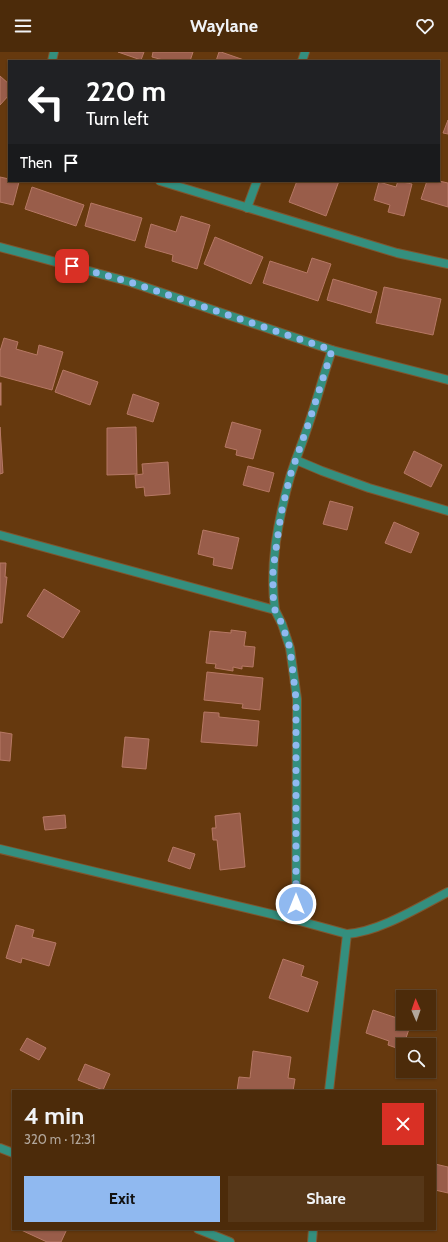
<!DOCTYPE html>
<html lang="en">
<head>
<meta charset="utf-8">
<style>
	body { margin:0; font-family:Cabin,sans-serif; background:#563718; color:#f1f3f6; height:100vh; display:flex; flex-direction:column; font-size:15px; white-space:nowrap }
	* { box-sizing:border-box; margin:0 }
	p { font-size:13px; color:#b2a79c }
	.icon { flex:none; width:22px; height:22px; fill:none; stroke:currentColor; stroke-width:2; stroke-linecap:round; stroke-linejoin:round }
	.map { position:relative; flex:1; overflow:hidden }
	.details { position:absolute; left:12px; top:1038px; width:424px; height:140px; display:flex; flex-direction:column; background:#4c2b0a; border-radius:0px; box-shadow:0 1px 3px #0004,0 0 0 1px #63472b }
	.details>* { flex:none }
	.banner { position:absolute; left:8px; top:8px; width:432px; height:122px; border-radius:0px; box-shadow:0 1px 3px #0004,0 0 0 1px #63472b; background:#202124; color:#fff; overflow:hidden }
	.needle { width:26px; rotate:358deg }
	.fabs { position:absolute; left:396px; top:938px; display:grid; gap:8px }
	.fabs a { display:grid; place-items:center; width:40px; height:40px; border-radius:0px; background:#4c2b0a; box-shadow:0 1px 3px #0004,0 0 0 1px #63472b; font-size:20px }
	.pin { position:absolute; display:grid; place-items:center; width:34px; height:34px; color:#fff; margin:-17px; border-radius:8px; box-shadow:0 2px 6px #0006 }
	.me { position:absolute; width:44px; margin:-22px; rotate:0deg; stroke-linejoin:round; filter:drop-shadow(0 0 3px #0008) }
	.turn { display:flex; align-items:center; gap:14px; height:84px; padding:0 12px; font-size:18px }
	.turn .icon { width:52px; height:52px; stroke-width:2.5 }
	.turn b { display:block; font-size:28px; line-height:34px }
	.then { display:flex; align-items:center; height:38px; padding:0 12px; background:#0003; gap:8px; font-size:15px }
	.round { display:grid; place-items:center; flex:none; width:42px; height:42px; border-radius:0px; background:#563718 }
	.head { display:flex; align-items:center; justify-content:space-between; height:68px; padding:0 12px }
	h1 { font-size:24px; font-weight:800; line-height:30px }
	.button { display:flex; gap:8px; margin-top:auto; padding:8px 12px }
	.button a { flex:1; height:46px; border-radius:0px; background:#90b9f0; color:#111; font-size:16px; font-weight:800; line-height:46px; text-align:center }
	.button a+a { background:#563718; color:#f1f3f6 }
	header { display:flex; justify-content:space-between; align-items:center; height:52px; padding:0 12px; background:#4c2b0a; font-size:18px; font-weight:800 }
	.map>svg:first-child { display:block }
</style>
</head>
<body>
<header><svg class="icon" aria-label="menu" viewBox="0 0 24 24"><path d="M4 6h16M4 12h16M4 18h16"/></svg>Waylane<svg class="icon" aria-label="heart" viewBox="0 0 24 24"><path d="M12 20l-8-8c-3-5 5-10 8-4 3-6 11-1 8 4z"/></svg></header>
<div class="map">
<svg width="448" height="1190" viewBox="0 0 448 1190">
	<rect width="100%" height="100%" fill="#66390e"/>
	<!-- building -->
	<g fill="#995d4a" stroke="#b67864">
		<path d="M 118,0 L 144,0 L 141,8 Z"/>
		<path d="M 153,0 L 193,0 L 190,9 L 167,9 L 152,5 Z"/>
		<path d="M 219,0 L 221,0 L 247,9 L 216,9 Z"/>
		<path d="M 0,24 L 9,32 L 9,43 L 0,53 Z"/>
		<path d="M 448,68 L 448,82 L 443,81 Z"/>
		<path d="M 0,125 L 9,127 L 9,129 L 19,130 L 13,153 L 0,150 Z"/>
		<path d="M 297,129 L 339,129 L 326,164 L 289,150 Z"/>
		<path d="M 398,129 L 412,132 L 404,164 L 388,160 L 390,153 L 374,148 L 379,130 L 396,135 Z"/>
		<path d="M 427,129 L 439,129 L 448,131 L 448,155 L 421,147 Z"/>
		<path d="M 32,135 L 84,153 L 76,174 L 25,157 Z"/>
		<path d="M 91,151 L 142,166 L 135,189 L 85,174 Z"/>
		<path d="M 181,164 L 210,173 L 197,217 L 172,209 L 173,203 L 145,195 L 151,172 L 176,180 Z"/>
		<path d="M 215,185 L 263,205 L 251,232 L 204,212 Z"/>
		<path d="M 312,206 L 331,212 L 318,249 L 263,231 L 270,209 L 307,221 Z"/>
		<path d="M 333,227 L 377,240 L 371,261 L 327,248 Z"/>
		<path d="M 384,235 L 441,247 L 433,283 L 376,271 Z"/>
		<path d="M 4,286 L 18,290 L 16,297 L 37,303 L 39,293 L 63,300 L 52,338 L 0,324 L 0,299 Z"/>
		<path d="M 63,318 L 98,330 L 90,353 L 55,340 Z"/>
		<rect x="0" y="331" width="1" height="22"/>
		<path d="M 133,342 L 159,351 L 153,370 L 127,362 Z"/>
		<path d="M 232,370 L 261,378 L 253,407 L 236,403 L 237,398 L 225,395 Z"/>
		<path d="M 0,375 L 3,421 L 0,422 Z"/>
		<path d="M 136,375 L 137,422 L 107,423 L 107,376 Z"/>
		<path d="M 414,399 L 442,413 L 431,435 L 404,421 Z"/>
		<path d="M 168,410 L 170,442 L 145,444 L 144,435 L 136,436 L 135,423 L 143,422 L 142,412 Z"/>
		<path d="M 248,414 L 274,421 L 269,440 L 243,433 Z"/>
		<path d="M 330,449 L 353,455 L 347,478 L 323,472 Z"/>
		<path d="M 394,470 L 419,481 L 411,501 L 385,491 Z"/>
		<path d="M 203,478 L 239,486 L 232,517 L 213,513 L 214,506 L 198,502 Z"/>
		<path d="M 0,511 L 6,511 L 5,525 L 7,525 L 2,571 L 0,571 Z"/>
		<path d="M 44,537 L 80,559 L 63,586 L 27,564 Z"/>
		<path d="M 231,578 L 246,580 L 244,594 L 255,595 L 253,615 L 242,614 L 242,617 L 233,615 L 233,619 L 215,616 L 216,612 L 206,611 L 210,579 L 231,581 Z"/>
		<path d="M 207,620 L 263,626 L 260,658 L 242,656 L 243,652 L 204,648 Z"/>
		<path d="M 204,660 L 219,661 L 219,665 L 259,669 L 257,694 L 201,690 Z"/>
		<path d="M 0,680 L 12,682 L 10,709 L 0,708 Z"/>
		<path d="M 125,685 L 149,687 L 146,717 L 122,715 Z"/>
		<path d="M 240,761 L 245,815 L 220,818 L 217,788 L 213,788 L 212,776 L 216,776 L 215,764 Z"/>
		<path d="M 65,763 L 66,776 L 45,778 L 43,765 Z"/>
		<path d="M 173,795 L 195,802 L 190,817 L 168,809 Z"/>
		<path d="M 16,873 L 34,878 L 32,885 L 56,891 L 49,914 L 22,906 L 21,911 L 6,906 Z"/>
		<path d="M 283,907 L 304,914 L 301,924 L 318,930 L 308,960 L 269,946 Z"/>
		<path d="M 373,958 L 403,968 L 403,971 L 411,971 L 402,998 L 388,993 L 389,989 L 366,981 Z"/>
		<path d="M 27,986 L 46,996 L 39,1008 L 20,998 Z"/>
		<path d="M 253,999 L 291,1005 L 288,1026 L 295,1027 L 293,1039 L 237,1039 L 239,1025 L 250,1026 Z"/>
		<path d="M 85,1012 L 110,1022 L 103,1038 L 78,1028 Z"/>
		<path d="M 435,1112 L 448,1115 L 448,1141 L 435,1138 Z"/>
		<path d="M 19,1177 L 67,1177 L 61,1190 L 47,1190 Z"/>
	</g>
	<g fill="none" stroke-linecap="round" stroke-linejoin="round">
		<defs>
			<g id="street">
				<path d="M 52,9 L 54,0"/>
				<path d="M 302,9 L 305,0"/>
				<path d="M 160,129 L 397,201 L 448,212"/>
				<path d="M 247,156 L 257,129"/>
				<path d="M 0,195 L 130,230 L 332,298 L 448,328"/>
				<path d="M 296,408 L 322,419 L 369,436 L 448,459"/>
				<path d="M 0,483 L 275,558 L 282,572 L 290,596 L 297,647 L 296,868"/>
				<path d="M 275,558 C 269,514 278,468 290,425 C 296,406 304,387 310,368 C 318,345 324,321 332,298"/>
				<path d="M 0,797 L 296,868 L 347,882"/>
				<path d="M 329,1039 L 347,882 C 379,880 419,855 448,840"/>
				<path d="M 0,1096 L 13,1101"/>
				<path d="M 198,1177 L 230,1190"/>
				<path d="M 312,1190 L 313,1177"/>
			</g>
		</defs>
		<!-- street casing -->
		<use href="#street" stroke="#7f552e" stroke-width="10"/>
		<!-- street -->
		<use href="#street" stroke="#348f7e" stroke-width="8"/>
	</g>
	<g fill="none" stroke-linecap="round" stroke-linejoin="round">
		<!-- route -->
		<path stroke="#90b9f0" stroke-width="7" stroke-dasharray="0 12.6" d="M 72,214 L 130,230 L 332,298 L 310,367 L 290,424 L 281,462 L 273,518 L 273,543 L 275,558 L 282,572 L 290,596 L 296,647 L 296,852"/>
	</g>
</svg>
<div class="fabs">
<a><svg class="needle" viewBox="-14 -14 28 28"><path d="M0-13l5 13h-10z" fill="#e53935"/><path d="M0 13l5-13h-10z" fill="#b2a79c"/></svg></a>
<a><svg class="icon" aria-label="search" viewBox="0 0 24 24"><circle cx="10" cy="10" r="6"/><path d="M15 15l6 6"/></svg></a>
</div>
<div class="pin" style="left:72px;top:214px;background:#d93025"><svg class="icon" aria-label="arrive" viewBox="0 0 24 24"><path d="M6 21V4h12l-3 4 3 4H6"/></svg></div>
<svg class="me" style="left:296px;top:852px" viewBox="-20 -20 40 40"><circle r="17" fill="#90b9f0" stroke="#fff" stroke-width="3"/><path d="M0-11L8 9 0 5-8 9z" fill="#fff"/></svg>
<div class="banner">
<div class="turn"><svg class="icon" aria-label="left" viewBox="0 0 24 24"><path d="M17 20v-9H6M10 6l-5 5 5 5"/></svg><div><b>220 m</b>Turn left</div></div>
<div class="then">Then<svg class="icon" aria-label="arrive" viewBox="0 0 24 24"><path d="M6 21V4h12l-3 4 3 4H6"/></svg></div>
</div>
<section class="details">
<div class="head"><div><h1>4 min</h1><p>320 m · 12:31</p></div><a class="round" style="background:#d93025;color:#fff"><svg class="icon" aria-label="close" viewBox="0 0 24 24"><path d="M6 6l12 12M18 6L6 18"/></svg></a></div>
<div class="button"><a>Exit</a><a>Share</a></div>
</section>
</div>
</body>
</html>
